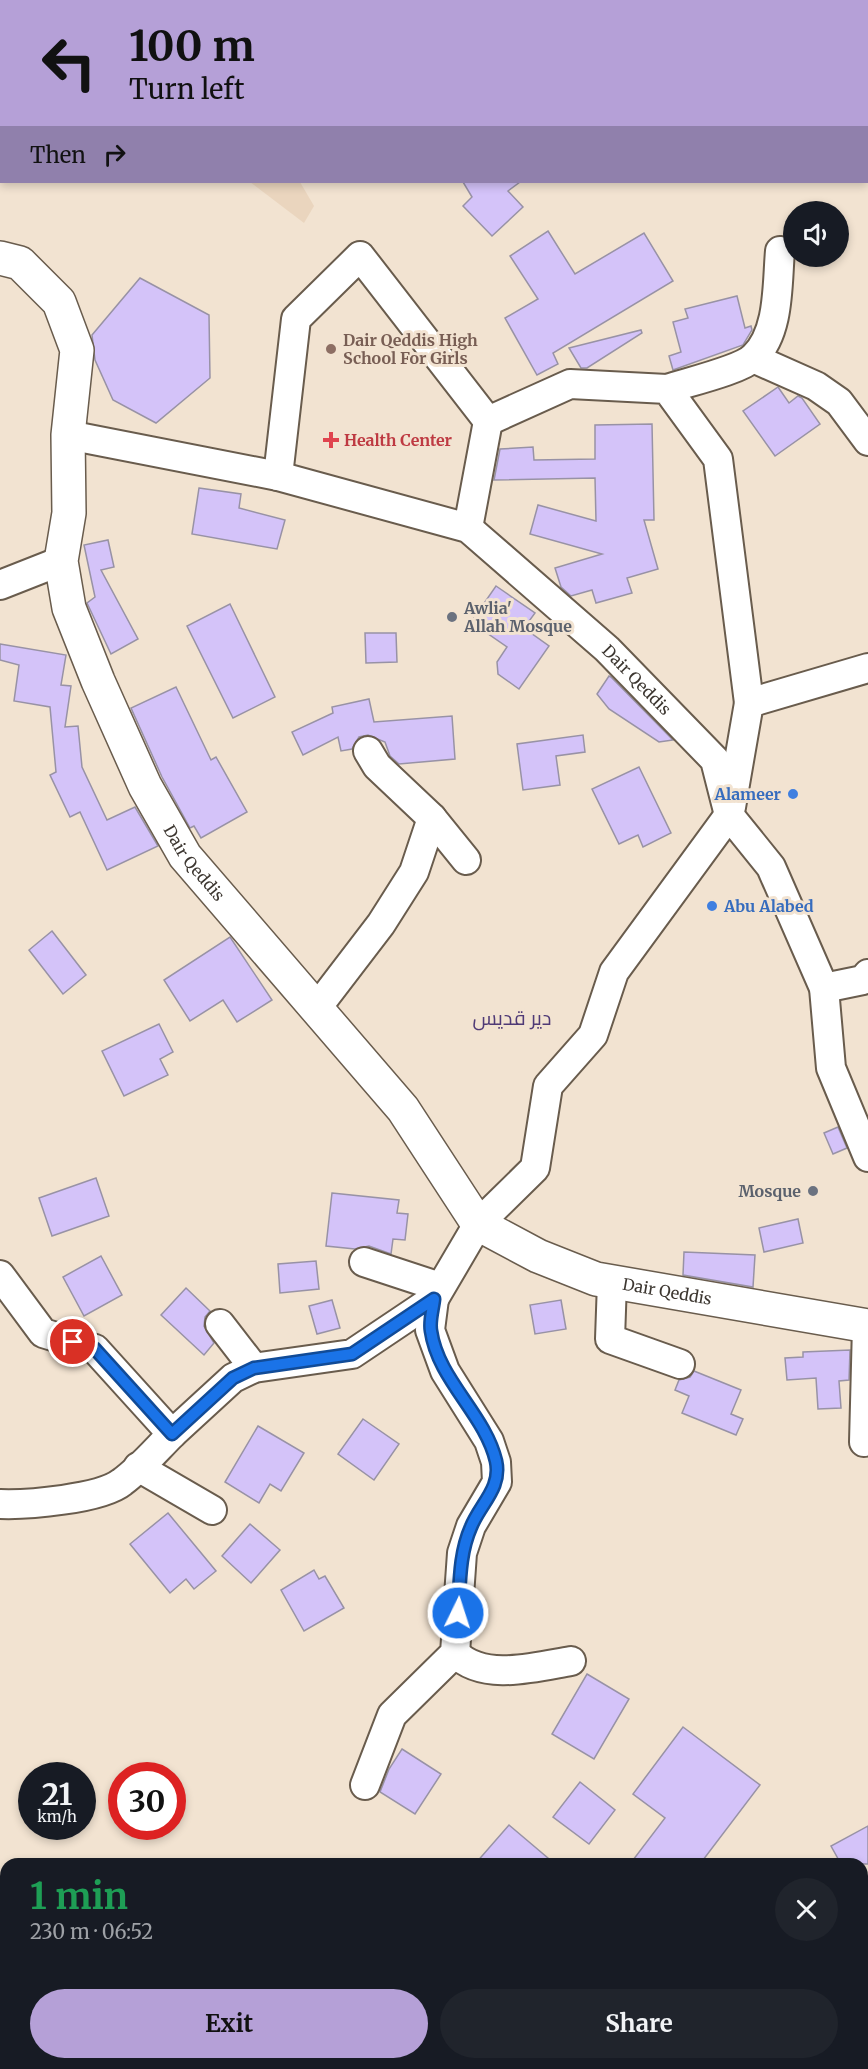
<!DOCTYPE html>
<html lang="en">
<head>
<meta charset="utf-8">
<style>
	body { margin:0; font-family:Merriweather,Cairo,serif; background:#20242c; color:#f1f3f6; height:100vh; display:flex; flex-direction:column; font-size:22px; white-space:nowrap }
	* { box-sizing:border-box; margin:0 }
	p { font-size:20px; color:#9ea1a6 }
	.icon { flex:none; width:33px; height:33px; fill:none; stroke:currentColor; stroke-width:2; stroke-linecap:round; stroke-linejoin:round }
	.map { position:relative; flex:1; overflow:hidden }
	.panel { position:absolute; left:0px; top:1858px; width:868px; height:212px; display:flex; flex-direction:column; background:#171b24; border-radius:18px 18px 0 0; box-shadow:0 3px 9px #0003 }
	.panel>* { flex:none }
	.banner { position:absolute; left:0px; top:0px; width:868px; height:183px; box-shadow:0 3px 9px #0003; background:#b5a0d7; color:#111; overflow:hidden }
	.controls { position:absolute; left:783px; top:201px; display:grid; gap:12px }
	.controls a { display:grid; place-items:center; width:66px; height:66px; border-radius:50%; background:#171b24; box-shadow:0 3px 9px #0003; font-size:30px }
	.speed { position:absolute; left:18px; top:1762px; display:flex; gap:12px; font-size:30px; font-weight:700; text-align:center }
	.speed>* { display:grid; place-content:center; width:78px; height:78px; border-radius:50%; background:#171b24; box-shadow:0 3px 9px #0003; line-height:1 }
	.speed small { font-size:15px; font-weight:400 }
	.speed .limit { border:9px solid #d22; background:#fff; color:#111 }
	.pin { position:absolute; display:grid; place-items:center; width:51px; height:51px; color:#fff; margin:-26px; border:3px solid #fff; border-radius:50%; box-shadow:0 2px 6px #0007 }
	.me { position:absolute; width:66px; margin:-33px; rotate:4deg; stroke-linejoin:round; filter:drop-shadow(0 0 4px #0008) }
	.turn { display:flex; align-items:center; gap:21px; height:126px; padding:0 30px; font-size:27px }
	.turn .icon { width:78px; height:78px; stroke-width:2.5 }
	.turn b { display:block; font-size:42px; line-height:51px }
	.then { display:flex; align-items:center; height:57px; padding:0 30px; background:#0003; gap:12px; font-size:22px }
	.round { display:grid; place-items:center; flex:none; width:63px; height:63px; border-radius:32px; background:#20242c }
	.headline { display:flex; align-items:center; justify-content:space-between; height:102px; padding:0 30px }
	h1 { font-size:36px; font-weight:700; line-height:45px; color:#1e9e55 }
	.cta { display:flex; gap:12px; margin-top:auto; padding:12px 30px }
	.cta a { flex:1; height:69px; border-radius:36px; background:#b5a0d7; color:#111; font-size:24px; font-weight:700; line-height:69px; text-align:center }
	.cta a+a { background:#20242c; color:#f1f3f6 }
	.map>svg:first-child { display:block }
</style>
</head>
<body>
<div class="map">
<svg width="868" height="2069" viewBox="0 0 868 2069">
	<rect width="100%" height="100%" fill="#f2e3d1"/>
	<!-- built -->
	<path fill="#ead5be" d="M 250,182 L 300,182 L 314,206 L 304,223 Z"/>
	<!-- green -->
	<path fill="#a2e3c3" d="M 764,0 L 868,0 L 868,83 L 867,2 Z"/>
	<!-- building -->
	<g fill="#d4c3f9" stroke="#9892a5" stroke-width="1.5">
		<path d="M 463,182 L 520,182 L 508,191 L 523,207 L 492,236 L 463,206 L 472,197 Z"/>
		<path d="M 548,231 L 575,274 L 644,233 L 673,281 L 553,353 L 558,364 L 537,375 L 505,318 L 538,299 L 510,256 Z"/>
		<path d="M 140,278 L 209,315 L 210,378 L 156,423 L 113,400 L 95,360 L 92,335 Z"/>
		<path d="M 737,296 L 745,328 L 751,326 L 752,330 L 743,345 L 673,370 L 669,356 L 681,352 L 673,322 L 688,318 L 685,309 Z"/>
		<path d="M 641,330 L 642,333 L 587,368 L 581,368 L 569,348 Z"/>
		<path d="M 778,387 L 789,403 L 798,396 L 802,398 L 820,424 L 775,456 L 743,411 Z"/>
		<path d="M 652,424 L 654,520 L 644,520 L 658,569 L 627,578 L 632,593 L 596,603 L 592,590 L 571,596 L 561,587 L 555,568 L 602,554 L 530,534 L 538,505 L 596,521 L 595,478 L 494,480 L 500,449 L 533,447 L 534,460 L 595,459 L 595,425 Z"/>
		<path d="M 199,488 L 241,494 L 239,508 L 285,520 L 277,549 L 192,534 Z"/>
		<path d="M 108,540 L 114,567 L 101,570 L 138,639 L 111,654 L 87,603 L 95,597 L 84,545 Z"/>
		<path d="M 496,586 L 535,613 L 524,628 L 549,646 L 519,689 L 498,674 L 497,662 L 507,647 L 471,622 Z"/>
		<path d="M 230,604 L 275,697 L 233,718 L 187,626 Z"/>
		<path d="M 365,633 L 396,633 L 397,662 L 366,663 Z"/>
		<path d="M 0,644 L 66,655 L 61,685 L 71,686 L 65,727 L 78,726 L 82,767 L 107,820 L 135,807 L 158,846 L 107,870 L 80,812 L 70,817 L 50,775 L 56,772 L 50,707 L 14,701 L 19,665 L 0,660 Z"/>
		<path d="M 609,676 L 611,677 L 673,740 L 659,742 L 609,709 L 597,694 Z"/>
		<path d="M 176,687 L 211,760 L 216,757 L 247,812 L 201,838 L 194,826 L 190,828 L 162,777 L 131,708 Z"/>
		<path d="M 369,699 L 374,722 L 452,716 L 455,759 L 399,764 L 390,756 L 385,742 L 368,735 L 359,737 L 352,749 L 341,751 L 338,737 L 303,755 L 292,732 L 333,713 L 332,707 Z"/>
		<path d="M 583,735 L 585,752 L 556,756 L 560,785 L 523,790 L 517,744 Z"/>
		<path d="M 639,767 L 671,833 L 643,847 L 638,835 L 619,844 L 592,789 Z"/>
		<path d="M 52,931 L 86,975 L 63,994 L 29,950 Z"/>
		<path d="M 230,937 L 272,1000 L 237,1022 L 223,1000 L 190,1021 L 164,980 Z"/>
		<path d="M 159,1024 L 173,1052 L 160,1059 L 168,1075 L 124,1096 L 102,1051 Z"/>
		<path d="M 838,1127 L 847,1148 L 833,1154 L 824,1133 Z"/>
		<path d="M 96,1178 L 109,1216 L 52,1236 L 39,1198 Z"/>
		<path d="M 332,1193 L 399,1200 L 397,1213 L 408,1214 L 405,1240 L 393,1239 L 391,1254 L 369,1246 L 355,1249 L 326,1246 Z"/>
		<path d="M 798,1219 L 803,1243 L 764,1252 L 759,1228 Z"/>
		<path d="M 684,1252 L 755,1255 L 753,1287 L 683,1275 Z"/>
		<path d="M 101,1256 L 122,1295 L 84,1316 L 63,1277 Z"/>
		<path d="M 316,1261 L 319,1289 L 280,1293 L 278,1264 Z"/>
		<path d="M 186,1288 L 210,1311 L 205,1317 L 204,1326 L 214,1343 L 204,1355 L 161,1315 Z"/>
		<path d="M 332,1300 L 340,1328 L 317,1334 L 309,1306 Z"/>
		<path d="M 561,1300 L 566,1329 L 535,1334 L 530,1305 Z"/>
		<path d="M 850,1350 L 849,1380 L 839,1381 L 841,1408 L 818,1409 L 816,1378 L 787,1380 L 785,1358 L 803,1357 L 803,1352 Z"/>
		<path d="M 694,1371 L 741,1390 L 731,1414 L 743,1419 L 736,1435 L 682,1413 L 689,1396 L 675,1390 L 679,1380 L 690,1377 Z"/>
		<path d="M 363,1419 L 399,1444 L 374,1480 L 338,1454 Z"/>
		<path d="M 258,1426 L 304,1453 L 281,1491 L 270,1484 L 259,1503 L 225,1482 Z"/>
		<path d="M 168,1513 L 216,1571 L 194,1589 L 186,1579 L 170,1593 L 130,1544 Z"/>
		<path d="M 250,1524 L 280,1550 L 251,1583 L 222,1556 Z"/>
		<path d="M 314,1570 L 319,1579 L 325,1576 L 344,1608 L 304,1631 L 281,1590 Z"/>
		<path d="M 587,1674 L 629,1699 L 594,1759 L 552,1734 Z"/>
		<path d="M 683,1727 L 760,1785 L 700,1864 L 630,1864 L 665,1818 L 633,1794 Z"/>
		<path d="M 402,1749 L 441,1774 L 415,1814 L 380,1792 L 389,1769 Z"/>
		<path d="M 580,1782 L 615,1810 L 589,1844 L 553,1817 Z"/>
		<path d="M 509,1825 L 555,1864 L 475,1864 Z"/>
		<path d="M 868,1826 L 868,1864 L 841,1864 L 831,1846 Z"/>
	</g>
	<g fill="none" stroke-linecap="round" stroke-linejoin="round">
		<defs>
			<g id="minor">
				<path d="M 753,358 L 816,386 L 839,402 L 868,441"/>
				<path d="M 667,389 C 688,382 741,370 754,357 C 780,332 777,284 780,251"/>
				<path id="s1" d="M 68,435 L 278,476 L 468,528 L 607,649 L 715,760 L 729,815"/>
				<path d="M 278,476 L 296,319 L 360,256 L 488,421 L 570,384 L 667,389 L 718,459 L 749,703"/>
				<path d="M 468,528 L 488,421"/>
				<path d="M 0,585 L 61,561"/>
				<path d="M 368,751 L 377,766 L 432,818 L 466,860"/>
				<path d="M 731,807 L 749,703 L 868,668"/>
				<path d="M 824,988 L 863,980 L 868,974"/>
				<path d="M 316,1009 L 381,924 L 414,872 L 432,818"/>
				<path d="M 364,1262 L 440,1287"/>
				<path d="M 0,1275 L 43,1333 L 95,1349 L 172,1434 L 233,1378 L 254,1368 L 352,1354 L 434,1299 L 478,1224 L 535,1168 L 548,1086 L 593,1035 L 614,972 L 729,815 L 771,867 L 824,988 L 831,1068 L 868,1157"/>
				<path d="M 612,1282 L 610,1339 L 680,1364"/>
				<path d="M 220,1324 L 254,1368"/>
				<path d="M 864,1442 L 867,1326"/>
				<path d="M 138,1467 L 212,1510"/>
				<path d="M 0,1504 C 27,1505 101,1499 122,1482 C 140,1469 156,1450 172,1434"/>
				<path d="M 455,1653 C 483,1682 536,1667 571,1661"/>
				<path d="M 365,1785 L 392,1715 L 455,1653 L 462,1553 L 471,1526 L 497,1482 L 496,1462 L 489,1441 L 445,1371 L 430,1330 L 434,1299"/>
			</g>
			<g id="secondary">
				<path id="s2" d="M 0,258 L 20,263 L 59,302 L 77,350 L 68,435 L 69,513 L 61,561 L 69,608 L 98,681 L 145,786 L 185,856 L 403,1109 L 478,1224 L 538,1256 L 596,1279 L 868,1326"/>
			</g>
		</defs>
		<!-- minor casing -->
		<use href="#minor" stroke="#695c4d" stroke-width="32"/>
		<!-- secondary casing -->
		<use href="#secondary" stroke="#695c4d" stroke-width="36"/>
		<!-- minor -->
		<use href="#minor" stroke="#fff" stroke-width="28"/>
		<!-- secondary -->
		<use href="#secondary" stroke="#fff" stroke-width="33"/>
	</g>
	<g fill="none" stroke-linecap="round" stroke-linejoin="round">
		<defs>
			<path id="route" d="M 73,1342 L 95,1349 L 172,1434 L 233,1378 L 254,1368 L 352,1354 L 434,1299 C 433,1309 429,1321 431,1331 C 438,1380 485,1414 496,1461 C 502,1488 480,1504 471,1527 C 459,1554 460,1584 458,1613"/>
		</defs>
		<!-- route casing -->
		<use href="#route" stroke="#114b97" stroke-width="15"/>
		<!-- route -->
		<use href="#route" stroke="#1a73e8" stroke-width="10"/>
	</g>
	<!-- markers -->
	<circle fill="#8d6e63" stroke="#f2e3d1" stroke-width="2" cx="331" cy="349" r="6"/>
	<path fill="#e0444e" stroke="#f2e3d1" stroke-width="2" d="M328 431h6v6h6v6h-6v6h-6v-6h-6v-6h6z"/>
	<g fill="#6b7280" stroke="#f2e3d1" stroke-width="2">
		<circle cx="452" cy="617" r="6"/>
		<circle cx="813" cy="1191" r="6"/>
	</g>
	<g fill="#3f7fe0" stroke="#f2e3d1" stroke-width="2">
		<circle cx="793" cy="794" r="6"/>
		<circle cx="712" cy="906" r="6"/>
	</g>
	<g text-anchor="middle" dominant-baseline="central" stroke-width="6" stroke-linejoin="round" paint-order="stroke">
		<!-- education labels -->
		<g font-size="16" font-weight="bold" fill="#785e54" stroke="#f2e3d1" text-anchor="start">
			<text x="343" y="340">Dair Qeddis High<tspan x="343" dy="18">School For Girls</tspan></text>
		</g>
		<!-- health labels -->
		<g font-size="16" font-weight="bold" fill="#be3a42" stroke="#f2e3d1" text-anchor="start">
			<text x="344" y="440">Health Center</text>
		</g>
		<!-- worship labels -->
		<g font-size="16" font-weight="bold" fill="#5b616d" stroke="#f2e3d1" text-anchor="start">
			<text x="464" y="608">Awlia'<tspan x="464" dy="18">Allah Mosque</tspan></text>
			<text x="801" y="1191" text-anchor="end">Mosque</text>
		</g>
		<!-- street labels -->
		<g font-size="16" fill="#3d3731" stroke="#f2e3d1">
			<text stroke="none"><textPath href="#s1" startOffset="638">Dair Qeddis</textPath></text>
			<text stroke="none"><textPath href="#s2" startOffset="672">Dair Qeddis</textPath></text>
			<text stroke="none"><textPath href="#s2" startOffset="1335">Dair Qeddis</textPath></text>
		</g>
		<!-- shop labels -->
		<g font-size="16" font-weight="bold" fill="#366cbe" stroke="#f2e3d1" text-anchor="end">
			<text x="781" y="794">Alameer</text>
			<text x="724" y="906" text-anchor="start">Abu Alabed</text>
		</g>
		<!-- quarter labels -->
		<g font-size="20" fill="#4f3a76" stroke="#f2e3d1">
			<text x="512" y="1017">دير قديس</text>
		</g>
	</g>
</svg>
<div class="controls">
<a><svg class="icon" aria-label="sound" viewBox="0 0 24 24"><path d="M4 9h4l5-4v14l-5-4H4zM17 9q2 3 0 6"/></svg></a>
</div>
<div class="speed"><div>21<small>km/h</small></div><div class="limit">30</div></div>
<div class="pin" style="left:73px;top:1342px;background:#d93025"><svg class="icon" aria-label="arrive" viewBox="0 0 24 24"><path d="M6 21V4h12l-3 4 3 4H6"/></svg></div>
<svg class="me" style="left:458px;top:1613px" viewBox="-20 -20 40 40"><circle r="17" fill="#1a73e8" stroke="#fff" stroke-width="3"/><path d="M0-11L8 9 0 5-8 9z" fill="#fff"/></svg>
<div class="banner">
<div class="turn"><svg class="icon" aria-label="left" viewBox="0 0 24 24"><path d="M17 20v-9H6M10 6l-5 5 5 5"/></svg><div><b>100 m</b>Turn left</div></div>
<div class="then">Then<svg class="icon" aria-label="right" viewBox="0 0 24 24"><path d="M7 20v-9h11M14 6l5 5-5 5"/></svg></div>
</div>
<section class="panel">
<div class="headline"><div><h1>1 min</h1><p>230 m · 06:52</p></div><a class="round"><svg class="icon" aria-label="close" viewBox="0 0 24 24"><path d="M6 6l12 12M18 6L6 18"/></svg></a></div>
<div class="cta"><a>Exit</a><a>Share</a></div>
</section>
</div>
</body>
</html>
